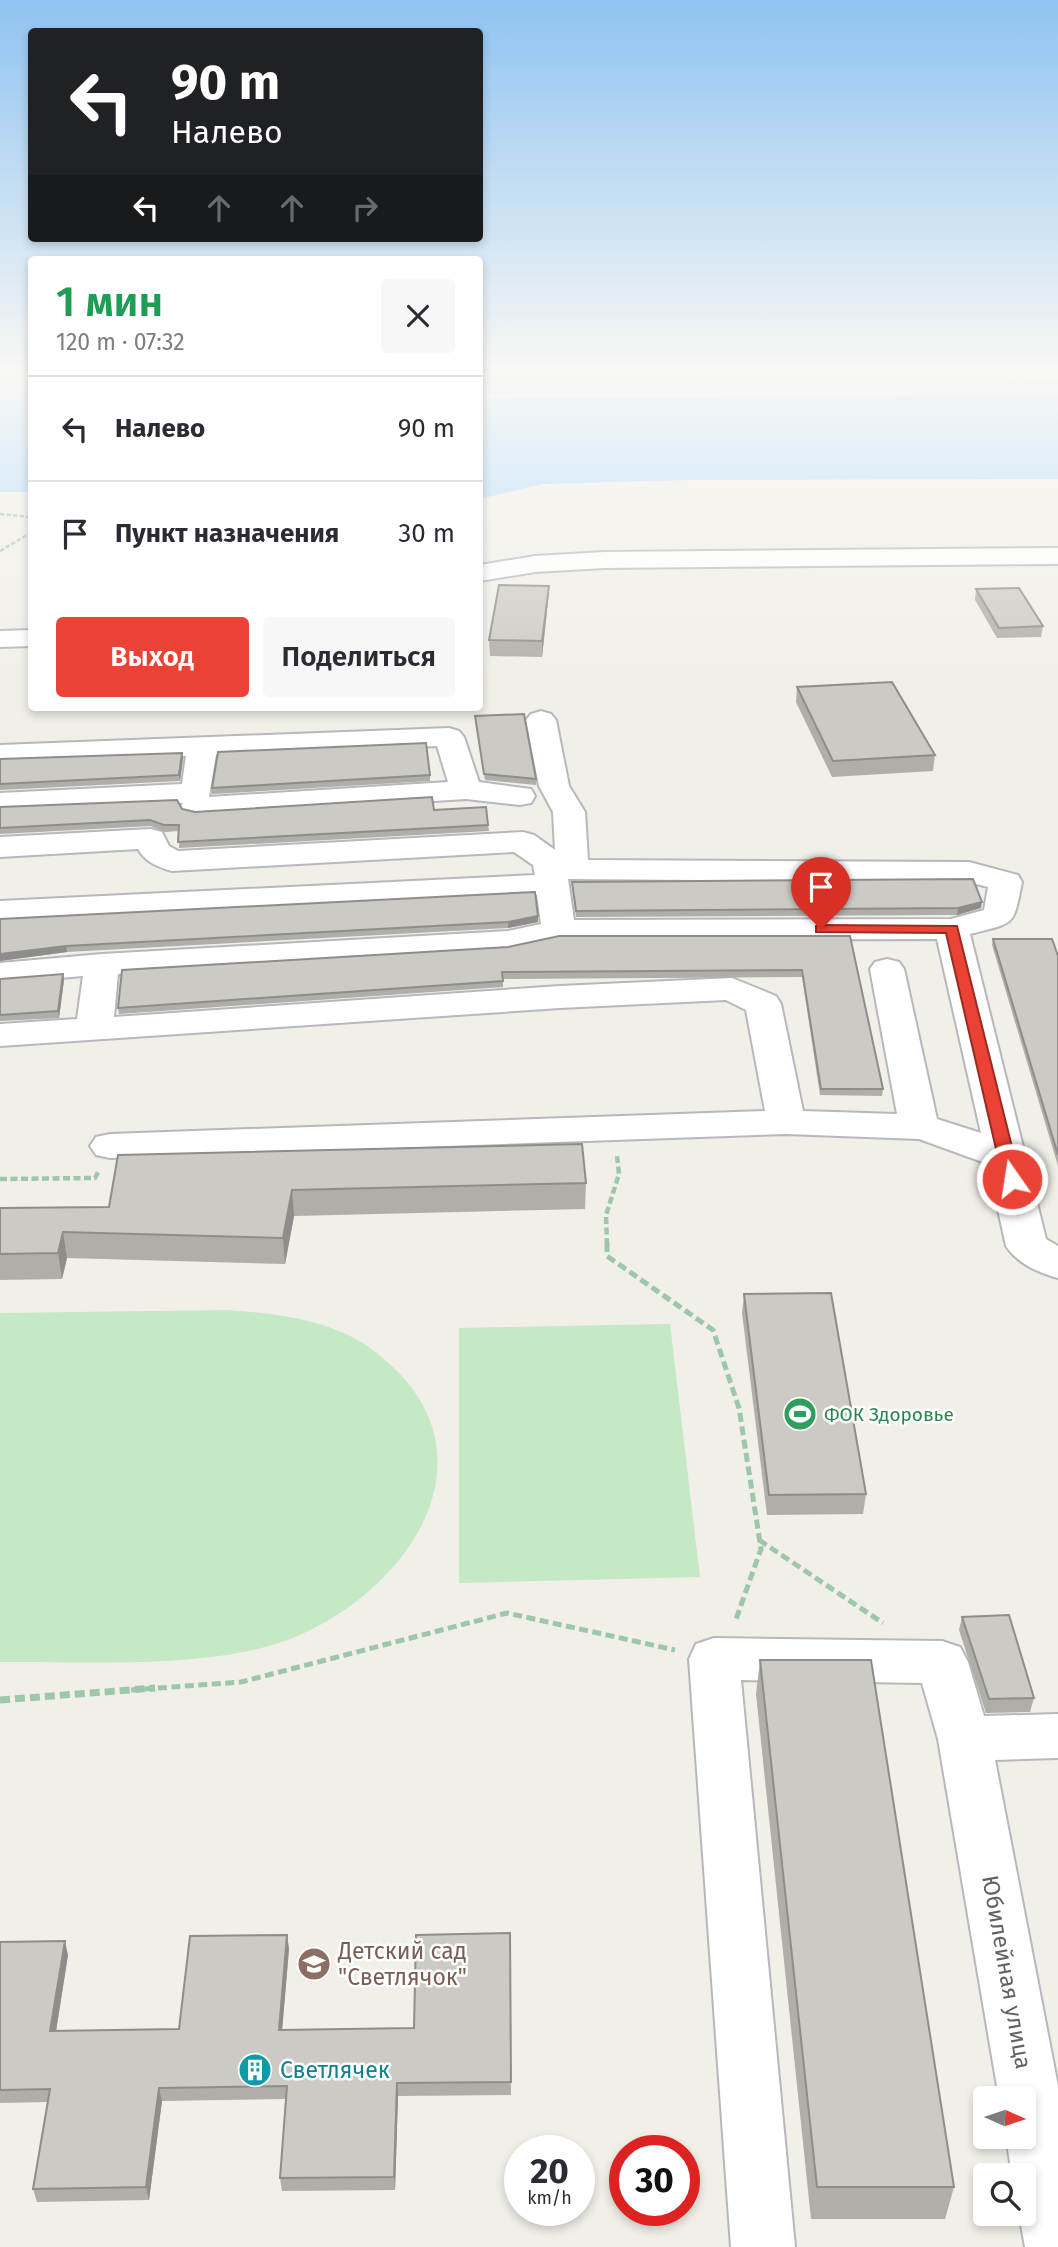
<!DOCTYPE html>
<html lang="ru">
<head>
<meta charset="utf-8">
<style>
	body { margin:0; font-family:"Fira Sans",sans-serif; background:#f7f7f7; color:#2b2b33; height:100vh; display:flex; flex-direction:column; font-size:26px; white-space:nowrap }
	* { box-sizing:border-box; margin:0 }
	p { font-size:23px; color:#7c7c81 }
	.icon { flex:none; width:38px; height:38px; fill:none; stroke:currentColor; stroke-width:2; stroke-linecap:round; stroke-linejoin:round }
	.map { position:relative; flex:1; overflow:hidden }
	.sheet { position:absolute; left:28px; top:256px; width:455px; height:455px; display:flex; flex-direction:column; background:#fff; border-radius:7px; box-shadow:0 4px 10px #0003 }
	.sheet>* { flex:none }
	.guide { position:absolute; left:28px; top:28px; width:455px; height:214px; border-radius:7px; box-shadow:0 4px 10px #0003; background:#202124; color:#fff; overflow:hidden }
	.needle { width:46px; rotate:93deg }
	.buttons { position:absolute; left:973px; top:2086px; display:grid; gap:14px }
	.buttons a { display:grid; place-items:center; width:63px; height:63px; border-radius:7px; background:#fff; box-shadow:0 4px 10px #0003; font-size:35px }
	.speed { position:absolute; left:504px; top:2135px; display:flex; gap:14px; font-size:35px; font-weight:700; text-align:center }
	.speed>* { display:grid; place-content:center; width:91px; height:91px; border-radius:50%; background:#fff; box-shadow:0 4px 10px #0003; line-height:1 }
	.speed small { font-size:18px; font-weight:400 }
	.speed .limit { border:10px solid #d22; background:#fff; color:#111 }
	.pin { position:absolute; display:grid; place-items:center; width:60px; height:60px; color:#fff; margin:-72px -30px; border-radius:50% 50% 50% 0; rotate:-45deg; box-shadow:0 0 7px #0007 }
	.pin .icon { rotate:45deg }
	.me { position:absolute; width:77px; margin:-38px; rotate:347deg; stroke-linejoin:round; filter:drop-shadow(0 0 5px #0008) }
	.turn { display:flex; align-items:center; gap:24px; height:147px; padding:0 28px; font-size:32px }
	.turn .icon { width:91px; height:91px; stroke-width:2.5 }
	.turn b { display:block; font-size:49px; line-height:60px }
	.lanes { display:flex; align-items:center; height:66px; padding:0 28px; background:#0003; justify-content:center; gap:35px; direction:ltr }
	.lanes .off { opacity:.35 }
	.round { display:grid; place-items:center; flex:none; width:74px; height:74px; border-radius:7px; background:#f7f7f7 }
	.head { display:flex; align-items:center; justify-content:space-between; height:119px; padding:0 28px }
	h1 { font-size:42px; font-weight:600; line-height:52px; color:#1e9e55 }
	.action { display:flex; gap:14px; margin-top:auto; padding:14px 28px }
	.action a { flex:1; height:80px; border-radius:7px; background:#ea4335; color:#fff; font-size:28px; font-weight:600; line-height:80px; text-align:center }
	.action a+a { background:#f7f7f7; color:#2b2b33 }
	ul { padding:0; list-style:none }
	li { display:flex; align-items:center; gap:21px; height:105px; padding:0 28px; border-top:2px solid #e1e1e2 }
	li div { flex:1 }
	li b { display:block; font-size:26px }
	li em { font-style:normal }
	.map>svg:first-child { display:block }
</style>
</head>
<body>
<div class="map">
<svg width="1058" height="2247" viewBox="0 0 1058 2247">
	<rect width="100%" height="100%" fill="#f1efe8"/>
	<!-- green -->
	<g fill="#c5e8c5">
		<path d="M 228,1310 C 276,1314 329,1319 370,1348 C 502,1443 420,1581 300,1635 C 218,1671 90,1661 0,1662 L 0,1313 Z"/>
		<path d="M 670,1324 L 700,1577 L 459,1583 L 459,1328 Z"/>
	</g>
	<!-- water -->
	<g fill="#aadaff">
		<rect x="0" y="375" width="31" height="117"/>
		<path d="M 480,375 L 1058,377 L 1058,390 L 480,393 Z"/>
		<path d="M 1058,395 L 1058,479 L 687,480 L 543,484 L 480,499 L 480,399 Z"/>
	</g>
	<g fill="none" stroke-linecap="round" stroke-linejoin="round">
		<defs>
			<g id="minor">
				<path d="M 1058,548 L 1058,564 L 604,568 L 535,572 L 480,581 L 480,565 L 535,556 L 604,552 Z"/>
				<path d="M 32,630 L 32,646 L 0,647 L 0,631 Z"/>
				<path d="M 541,711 L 551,714 L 556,720 L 569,786 L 585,812 L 588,860 L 969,862 L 1018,875 L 1022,882 C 1013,928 1015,922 970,934 L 1046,1239 L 1058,1246 L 1058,1278 C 1039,1273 1017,1263 1006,1246 L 988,1164 L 919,1139 L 786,1134 L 110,1158 L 96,1155 L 90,1146 L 96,1137 L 110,1134 L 765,1111 L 746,1010 L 726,1000 L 560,1008 L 0,1046 L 0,1024 L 77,1019 L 83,976 L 0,983 L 0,963 L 102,954 L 508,931 L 541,924 L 537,895 L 0,921 L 0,901 L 535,875 L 533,865 L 514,852 L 172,871 C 158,867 145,862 138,849 L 0,857 L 0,837 L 151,829 L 162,832 L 169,846 L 178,851 L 523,832 L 534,835 L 555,850 L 553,812 L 539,786 L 526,720 L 531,714 ZM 568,879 L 968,882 L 988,887 L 984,910 L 951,919 L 574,920 ZM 937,939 L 981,1133 L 937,1119 L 904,969 L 899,962 L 887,959 L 875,962 L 870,969 L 897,1114 L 803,1111 L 781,1004 L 776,996 L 732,978 L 560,986 L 114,1017 L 118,974 L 508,951 L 559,940 Z"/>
				<path d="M 449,728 L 459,731 L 464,737 L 479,782 L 531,789 L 535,796 L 531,803 L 520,805 L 466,799 L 196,816 L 185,814 L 180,807 L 183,803 L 0,811 L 0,793 L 182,784 L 186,756 L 0,763 L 0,745 ZM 437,746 L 448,782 L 209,797 L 216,755 Z"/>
				<path d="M 714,1638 L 942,1641 L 960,1647 L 968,1662 L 984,1716 L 1058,1714 L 1058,1758 L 995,1760 L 1058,2086 L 1058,2247 L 1025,2247 L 1019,2214 L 1024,2214 L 1024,2175 L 1012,2175 L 1006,2137 L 1024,2137 L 1024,2098 L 999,2098 L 938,1739 L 922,1683 L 741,1680 L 795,2247 L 731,2247 L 689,1659 L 696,1644 Z"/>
			</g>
		</defs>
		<!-- minor casing -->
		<use href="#minor" stroke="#b5b8bc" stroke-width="4"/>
		<!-- path-far3 -->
		<g stroke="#9cc7a9" stroke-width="2.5" stroke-dasharray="4.5 2" stroke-linecap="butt">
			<path d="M 0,514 L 32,517"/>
			<path d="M 0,551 L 32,532"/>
		</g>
		<!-- path-far2 -->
		<g stroke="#9cc7a9" stroke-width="4.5" stroke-dasharray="7 3.5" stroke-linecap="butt">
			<path d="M 0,1179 L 95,1178 L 98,1172"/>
			<path d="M 607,1245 L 606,1215 L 619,1174 L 617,1156"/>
		</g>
		<!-- path-far1 -->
		<g stroke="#9cc7a9" stroke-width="5" stroke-dasharray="9 4.5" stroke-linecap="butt">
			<path d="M 607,1243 L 607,1256 L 713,1330 L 739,1408 L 761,1549 L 735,1622"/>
			<path d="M 759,1540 L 883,1623"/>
			<path d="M 131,1690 L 241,1682 L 507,1613 L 675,1650"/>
		</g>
		<!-- path -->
		<path stroke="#9cc7a9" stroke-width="7" stroke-dasharray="10 5" stroke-linecap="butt" d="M 0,1700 L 155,1688"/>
		<!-- minor -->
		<use href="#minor" fill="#fff" fill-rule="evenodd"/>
	</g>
	<!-- wall -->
	<g fill="#afaea9">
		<path d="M 549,586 L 548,601 L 542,657 L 490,656 L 489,640 Z"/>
		<path d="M 976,589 L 1043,626 L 1041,637 L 997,638 L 975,600 Z"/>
		<path d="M 797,687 L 935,755 L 933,771 L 832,777 L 796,702 Z"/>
		<path d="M 475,716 L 536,779 L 536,785 L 485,780 Z"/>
		<path d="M 182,753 L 183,759 L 180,781 L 0,790 L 0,759 Z"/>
		<path d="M 430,775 L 430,781 L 212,794 L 212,788 Z"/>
		<path d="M 0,807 L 182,809 L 195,812 L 434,810 L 488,825 L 489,831 L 179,848 L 179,831 L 165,832 L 151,826 L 0,834 Z"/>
		<path d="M 572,882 L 981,908 L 957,915 L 576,917 Z"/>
		<path d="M 538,916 L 538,922 L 508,928 L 67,952 L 0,961 L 0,919 Z"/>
		<path d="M 850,936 L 883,1089 L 882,1096 L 820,1095 L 802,977 L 503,979 L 503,987 L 119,1014 L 118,1008 Z"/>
		<path d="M 993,939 L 1058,956 L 1058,1166 L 992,945 Z"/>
		<path d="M 63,974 L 64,980 L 59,1018 L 0,1021 L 0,979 Z"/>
		<path d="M 118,1155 L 586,1183 L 585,1209 L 294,1216 L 285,1264 L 67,1258 L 62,1279 L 0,1280 L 0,1208 L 109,1207 Z"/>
		<path d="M 744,1294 L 866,1494 L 863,1514 L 767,1515 L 742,1313 Z"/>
		<path d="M 962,1617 L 1034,1698 L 1030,1712 L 986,1713 L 959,1630 Z"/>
		<path d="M 760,1660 L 954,2187 L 945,2219 L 811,2219 L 756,1694 Z"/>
		<path d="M 510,1933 L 511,2095 L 398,2096 L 395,2190 L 282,2191 L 280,2178 L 286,2099 L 162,2101 L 149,2200 L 37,2202 L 33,2189 L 48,2102 L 0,2103 L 0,1942 L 68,1955 L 56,2031 L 179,2029 L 287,1935 L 289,1949 L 282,2030 L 414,2028 Z"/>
	</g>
	<!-- shaded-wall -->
	<g fill="#8f8d8a">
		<path d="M 549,586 L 548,601 L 542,657 L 542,641 Z"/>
		<path d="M 182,753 L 183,759 L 180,781 L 179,775 Z"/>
		<path d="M 982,902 L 981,908 L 957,915 L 958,908 Z"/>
		<path d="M 538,916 L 538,922 L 508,928 L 508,922 Z"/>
		<path d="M 66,946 L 67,952 L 0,961 L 0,954 Z"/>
		<path d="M 63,974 L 64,980 L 59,1018 L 58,1011 Z"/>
		<path d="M 292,1190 L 294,1216 L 285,1264 L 283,1238 Z"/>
		<path d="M 63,1232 L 67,1258 L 62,1279 L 58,1253 Z"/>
		<path d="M 287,1935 L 289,1949 L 281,2043 L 279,2030 Z"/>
		<path d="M 65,1941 L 68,1955 L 54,2044 L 50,2031 Z"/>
		<path d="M 397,2083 L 398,2096 L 395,2190 L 394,2177 Z"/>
		<path d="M 159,2088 L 162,2101 L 149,2200 L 146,2187 Z"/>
	</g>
	<!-- building -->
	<g fill="#cccac5" stroke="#8f8d8a" stroke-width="2">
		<path d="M 499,585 L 549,586 L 542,641 L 489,640 Z"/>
		<path d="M 1019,588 L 1043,626 L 999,628 L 976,589 Z"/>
		<path d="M 892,682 L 935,755 L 833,761 L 797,687 Z"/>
		<path d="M 524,714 L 536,779 L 484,774 L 475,716 Z"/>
		<path d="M 426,743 L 430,775 L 212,788 L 218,752 Z"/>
		<path d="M 182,753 L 179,775 L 0,784 L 0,759 Z"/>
		<path d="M 432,797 L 434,810 L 486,807 L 488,825 L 178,842 L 179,825 L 164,825 L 150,820 L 0,828 L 0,807 L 177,800 L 182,809 L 195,812 Z"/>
		<path d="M 973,879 L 982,902 L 958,908 L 576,911 L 572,882 Z"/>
		<path d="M 535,892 L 538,916 L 508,922 L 66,946 L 0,954 L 0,919 Z"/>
		<path d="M 559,936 L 850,936 L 883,1089 L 821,1089 L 802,970 L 502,972 L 503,981 L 118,1008 L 122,970 L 508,947 Z"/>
		<path d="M 993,939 L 1052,939 L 1058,956 L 1058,1155 Z"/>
		<path d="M 63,974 L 58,1011 L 0,1015 L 0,979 Z"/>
		<path d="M 582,1144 L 586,1183 L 292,1190 L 283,1238 L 63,1232 L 58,1253 L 0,1254 L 0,1208 L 109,1207 L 118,1155 Z"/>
		<path d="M 831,1293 L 866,1494 L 769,1495 L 744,1294 Z"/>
		<path d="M 1009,1615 L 1034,1698 L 989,1699 L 962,1617 Z"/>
		<path d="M 760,1660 L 871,1660 L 954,2187 L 817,2187 Z"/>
		<path d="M 510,1933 L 511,2082 L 397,2083 L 394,2177 L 280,2178 L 287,2086 L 159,2088 L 146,2187 L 33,2189 L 50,2089 L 0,2090 L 0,1942 L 65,1941 L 50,2031 L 179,2029 L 190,1936 L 287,1935 L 279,2030 L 414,2028 L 416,1935 Z"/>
	</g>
	<!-- sky -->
	<linearGradient id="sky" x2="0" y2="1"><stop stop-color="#8fc3f1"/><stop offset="0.54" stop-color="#f9f8f5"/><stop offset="1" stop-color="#f9f8f5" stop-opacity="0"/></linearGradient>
	<rect width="1058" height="690" fill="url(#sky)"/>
	<!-- route -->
	<path fill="#ea4335" stroke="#982c22" stroke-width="2" d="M 821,925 L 957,926 L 1020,1179 L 1017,1183 L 1006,1183 L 1003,1179 L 946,933 L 816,932 L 816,926 Z"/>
	<!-- icons -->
	<defs>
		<symbol id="stadium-disc" viewBox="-11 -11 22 22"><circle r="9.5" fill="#2e9e5b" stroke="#fff"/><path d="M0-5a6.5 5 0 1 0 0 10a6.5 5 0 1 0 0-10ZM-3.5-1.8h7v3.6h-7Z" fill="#fff"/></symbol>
		<symbol id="school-disc" viewBox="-11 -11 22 22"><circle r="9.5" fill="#8d6e63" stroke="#fff"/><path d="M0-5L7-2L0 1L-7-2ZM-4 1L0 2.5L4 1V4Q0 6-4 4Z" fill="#fff"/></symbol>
		<symbol id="building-disc" viewBox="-11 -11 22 22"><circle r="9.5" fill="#0f9aa8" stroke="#fff"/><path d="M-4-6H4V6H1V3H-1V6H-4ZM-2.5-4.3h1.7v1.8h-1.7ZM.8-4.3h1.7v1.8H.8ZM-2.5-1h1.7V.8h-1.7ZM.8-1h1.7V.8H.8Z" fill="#fff"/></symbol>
	</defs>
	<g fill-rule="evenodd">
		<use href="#stadium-disc" x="781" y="1395" width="38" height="38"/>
		<use href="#school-disc" x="295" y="1945" width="38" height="38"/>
		<use href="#building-disc" x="236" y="2051" width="38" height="38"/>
	</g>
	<g text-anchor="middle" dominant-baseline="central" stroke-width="5" stroke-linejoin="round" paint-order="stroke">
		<!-- leisure labels -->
		<g font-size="19" fill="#27864d" stroke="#fff" text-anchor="start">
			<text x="824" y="1414">ФОК Здоровье</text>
		</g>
		<!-- near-education labels -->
		<g font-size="23" fill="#785e54" stroke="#fff" text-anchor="start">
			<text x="338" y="1951">Детский сад<tspan x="338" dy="26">"Светлячок"</tspan></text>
		</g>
		<!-- near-street labels -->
		<g font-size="23" fill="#5f6368" stroke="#fff">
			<text transform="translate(1007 1972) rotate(80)">Юбилейная улица</text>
		</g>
		<!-- near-culture labels -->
		<g font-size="23" fill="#0d838f" stroke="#fff" text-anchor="start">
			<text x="280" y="2070">Светлячек</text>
		</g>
	</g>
</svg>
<div class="buttons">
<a><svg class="needle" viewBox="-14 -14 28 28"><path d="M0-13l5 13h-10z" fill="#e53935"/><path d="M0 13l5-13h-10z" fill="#7c7c81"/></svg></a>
<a><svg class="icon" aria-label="search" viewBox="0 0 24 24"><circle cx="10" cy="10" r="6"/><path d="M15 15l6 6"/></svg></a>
</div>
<div class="speed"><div>20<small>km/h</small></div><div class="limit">30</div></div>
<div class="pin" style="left:821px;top:929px;background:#d93025"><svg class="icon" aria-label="arrive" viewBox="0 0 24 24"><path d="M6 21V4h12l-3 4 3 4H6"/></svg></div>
<svg class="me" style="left:1012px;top:1179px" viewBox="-20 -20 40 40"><circle r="17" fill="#ea4335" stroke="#fff" stroke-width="3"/><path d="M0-11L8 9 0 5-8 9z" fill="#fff"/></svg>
<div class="guide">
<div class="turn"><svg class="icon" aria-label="left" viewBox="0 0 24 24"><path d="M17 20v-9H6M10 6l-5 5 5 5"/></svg><div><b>90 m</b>Налево</div></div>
<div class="lanes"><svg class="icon" aria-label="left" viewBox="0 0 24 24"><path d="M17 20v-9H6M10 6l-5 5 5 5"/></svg><svg class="icon off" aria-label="ahead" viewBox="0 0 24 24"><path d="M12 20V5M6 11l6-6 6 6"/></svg><svg class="icon off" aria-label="ahead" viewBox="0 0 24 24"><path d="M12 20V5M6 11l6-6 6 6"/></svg><svg class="icon off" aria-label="right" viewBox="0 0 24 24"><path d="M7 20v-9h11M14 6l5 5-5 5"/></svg></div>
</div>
<section class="sheet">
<div class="head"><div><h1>1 мин</h1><p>120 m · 07:32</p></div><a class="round"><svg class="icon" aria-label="close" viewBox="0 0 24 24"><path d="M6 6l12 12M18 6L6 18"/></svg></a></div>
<ul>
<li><svg class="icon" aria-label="left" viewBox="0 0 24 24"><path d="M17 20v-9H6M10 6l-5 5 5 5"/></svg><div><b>Налево</b></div><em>90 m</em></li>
<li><svg class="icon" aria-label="arrive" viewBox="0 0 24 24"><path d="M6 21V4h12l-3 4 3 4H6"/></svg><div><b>Пункт назначения</b></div><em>30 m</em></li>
</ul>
<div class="action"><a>Выход</a><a>Поделиться</a></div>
</section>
</div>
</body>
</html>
